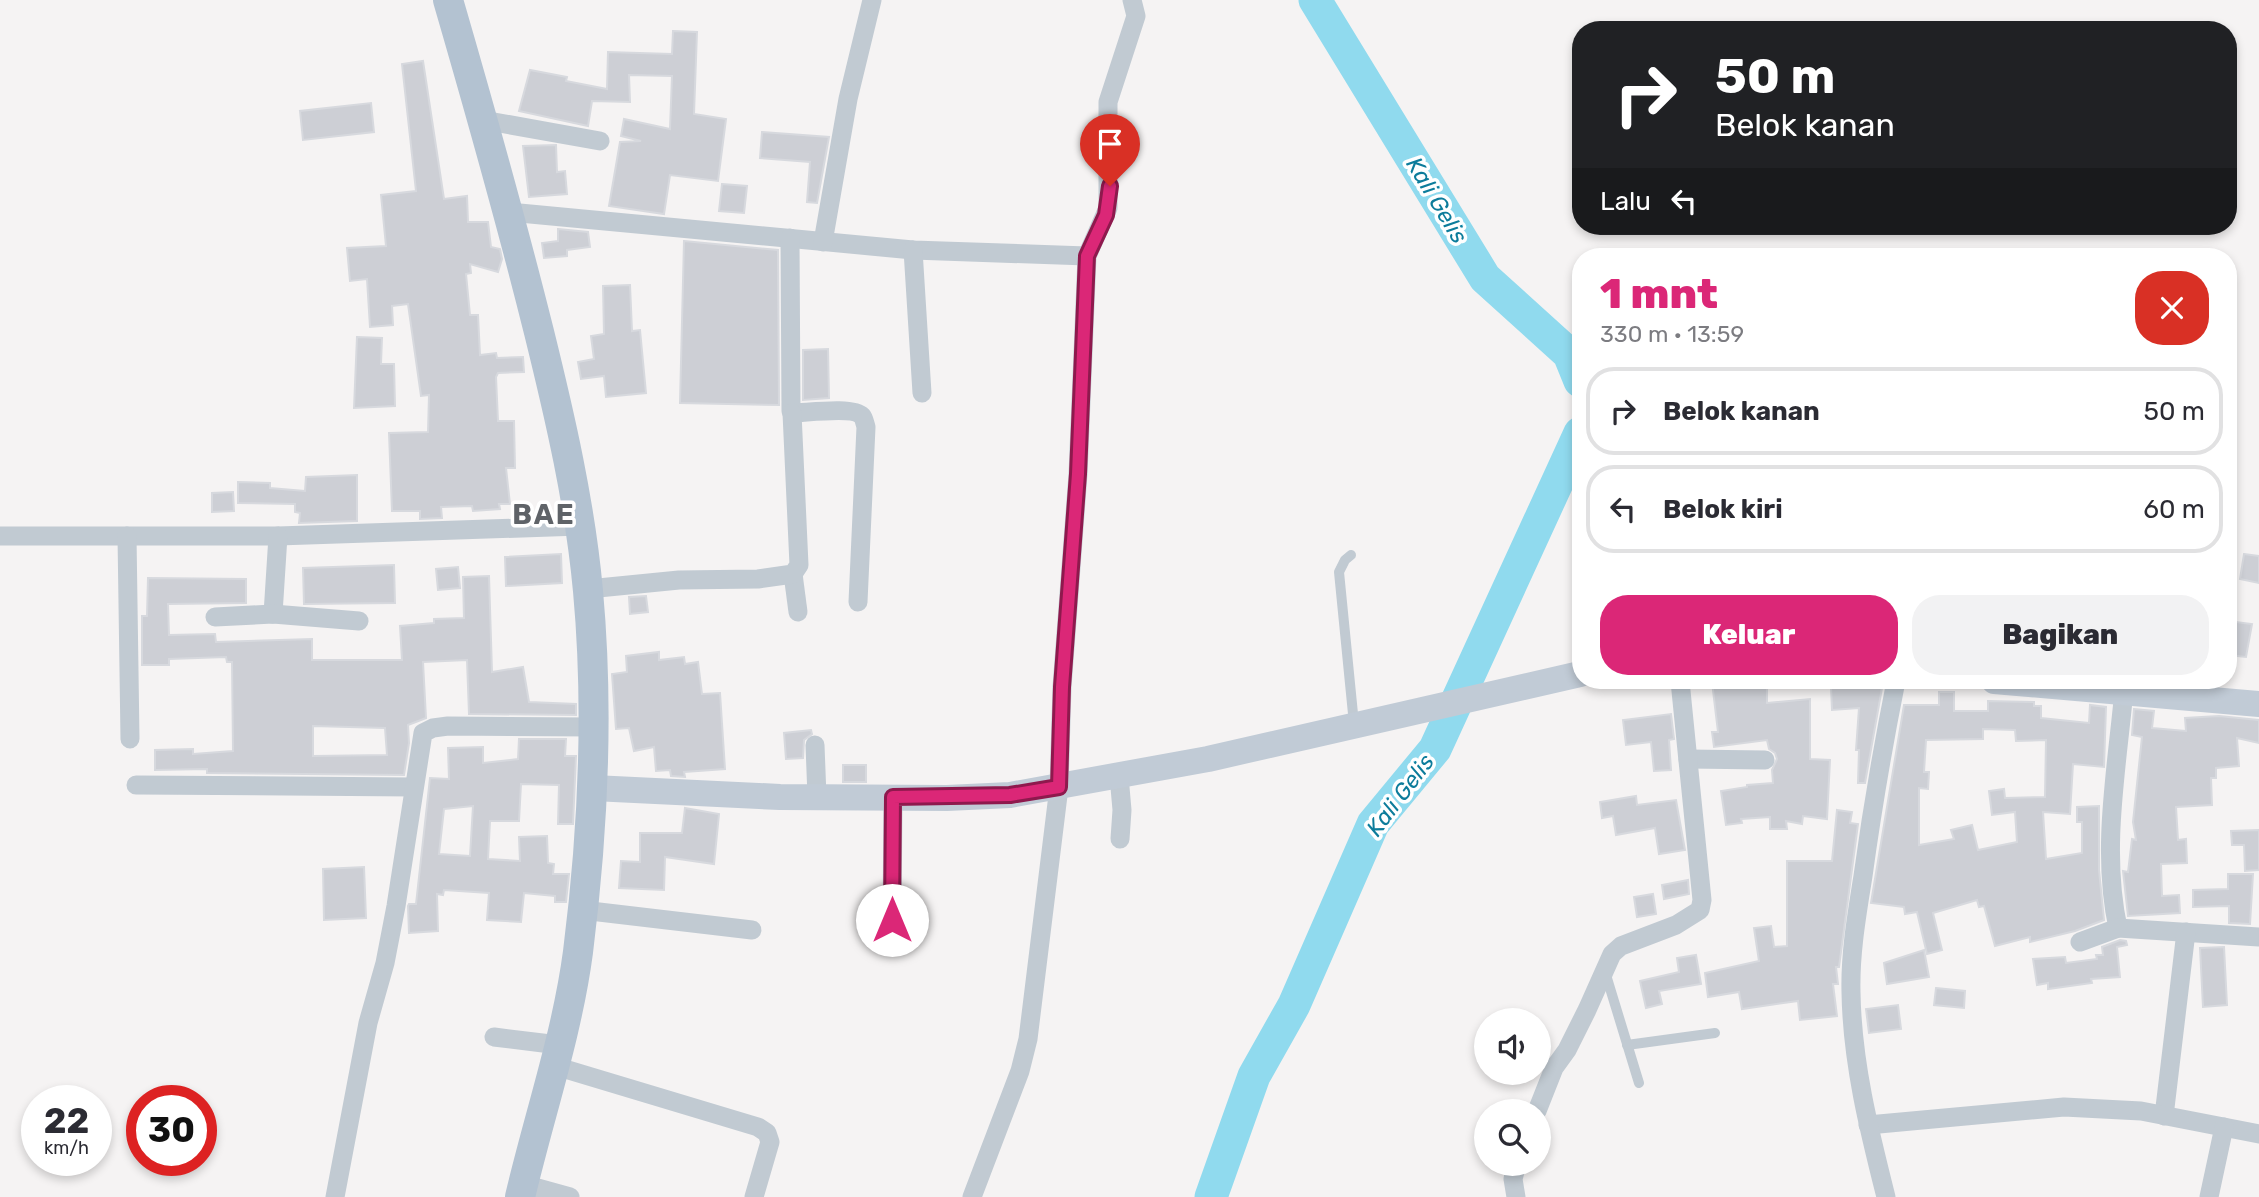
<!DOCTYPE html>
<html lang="id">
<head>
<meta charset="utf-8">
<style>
	body { margin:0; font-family:Rubik,sans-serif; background:#f2f2f3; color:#2b2b33; height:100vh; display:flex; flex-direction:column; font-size:26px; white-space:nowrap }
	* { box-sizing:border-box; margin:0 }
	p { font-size:23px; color:#7c7c81 }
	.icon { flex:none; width:38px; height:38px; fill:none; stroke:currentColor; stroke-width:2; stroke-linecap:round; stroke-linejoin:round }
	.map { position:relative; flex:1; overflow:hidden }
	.side { position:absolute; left:1572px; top:248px; width:665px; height:441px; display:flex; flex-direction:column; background:#fff; border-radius:28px; box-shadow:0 4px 10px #0003 }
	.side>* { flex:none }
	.banner { position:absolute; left:1572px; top:21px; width:665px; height:214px; border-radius:28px; box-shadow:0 4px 10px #0003; background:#202124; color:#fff; overflow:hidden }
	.controls { position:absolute; left:1474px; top:1008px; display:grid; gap:14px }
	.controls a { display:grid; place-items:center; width:77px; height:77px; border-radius:50%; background:#fff; box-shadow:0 4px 10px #0003; font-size:35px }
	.speed { position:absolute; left:21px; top:1085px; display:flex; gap:14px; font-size:35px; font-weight:700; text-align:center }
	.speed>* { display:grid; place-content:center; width:91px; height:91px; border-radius:50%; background:#fff; box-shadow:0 4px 10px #0003; line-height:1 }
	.speed small { font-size:18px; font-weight:400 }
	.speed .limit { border:10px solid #d22; background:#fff; color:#111 }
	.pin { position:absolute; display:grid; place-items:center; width:60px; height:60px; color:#fff; margin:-72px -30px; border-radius:50% 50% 50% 0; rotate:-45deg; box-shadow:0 0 7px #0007 }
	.pin .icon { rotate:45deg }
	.me { position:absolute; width:77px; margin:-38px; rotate:0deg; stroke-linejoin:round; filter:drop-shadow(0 0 5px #0008) }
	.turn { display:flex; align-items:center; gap:24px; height:147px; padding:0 28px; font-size:32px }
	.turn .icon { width:91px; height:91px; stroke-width:2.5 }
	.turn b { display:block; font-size:49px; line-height:60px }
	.then { display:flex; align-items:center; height:66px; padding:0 28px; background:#0003; gap:14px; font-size:26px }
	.round { display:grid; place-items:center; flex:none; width:74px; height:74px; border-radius:28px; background:#f2f2f3 }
	.headline { display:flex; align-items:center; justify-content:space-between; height:119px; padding:0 28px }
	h1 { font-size:42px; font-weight:800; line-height:52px; color:#db2777 }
	.cta { display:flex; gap:14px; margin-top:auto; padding:14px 28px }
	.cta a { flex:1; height:80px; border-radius:28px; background:#db2777; color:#fff; font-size:28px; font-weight:800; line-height:80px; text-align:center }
	.cta a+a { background:#f2f2f3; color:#2b2b33 }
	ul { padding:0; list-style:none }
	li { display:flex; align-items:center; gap:21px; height:88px; margin:0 14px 10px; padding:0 14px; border:4px solid #e1e1e2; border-radius:28px }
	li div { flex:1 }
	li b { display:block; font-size:26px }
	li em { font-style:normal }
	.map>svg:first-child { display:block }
</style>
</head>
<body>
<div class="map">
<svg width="2259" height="1197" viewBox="0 0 2259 1197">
	<rect width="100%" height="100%" fill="#f5f3f3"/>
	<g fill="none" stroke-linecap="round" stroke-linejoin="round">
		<!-- river -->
		<g stroke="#90daee" stroke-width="33">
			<path d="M 1315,0 L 1485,278 L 1569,354 L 1580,381"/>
			<path d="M 1211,1197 L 1254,1076 L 1294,1005 L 1373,824 L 1435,749 L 1580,433"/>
		</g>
	</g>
	<!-- building -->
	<g fill="#cdcfd5" stroke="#d7d9de" stroke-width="2" fill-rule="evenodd">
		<path d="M 673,31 L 697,32 L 694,114 L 726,119 L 718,181 L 670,175 L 664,214 L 609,206 L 620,142 L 641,141 L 621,136 L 624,119 L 670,129 L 672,76 L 629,75 L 630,102 L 592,101 L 588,126 L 519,111 L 530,70 L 567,77 L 566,81 L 607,89 L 608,52 L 672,54 Z"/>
		<path d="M 423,61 L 444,199 L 467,196 L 468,222 L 488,222 L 491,247 L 500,249 L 502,259 L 498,272 L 470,264 L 471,273 L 466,274 L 470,315 L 478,315 L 480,355 L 496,353 L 497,358 L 523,357 L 524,372 L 498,373 L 496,377 L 498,421 L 514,421 L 515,468 L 506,468 L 510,504 L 499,504 L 500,509 L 473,511 L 472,506 L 441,507 L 442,518 L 420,519 L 420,511 L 392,511 L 389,433 L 428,432 L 429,395 L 421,396 L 408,304 L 392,306 L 393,325 L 370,327 L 367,279 L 350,281 L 347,248 L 386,246 L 381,195 L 416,191 L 402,64 Z"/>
		<path d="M 371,103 L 374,132 L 303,140 L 300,111 Z"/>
		<path d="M 762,132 L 829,137 L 817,203 L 807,202 L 810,162 L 760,158 Z"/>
		<path d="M 556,145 L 557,172 L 565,171 L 567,194 L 529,197 L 523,146 Z"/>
		<path d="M 722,184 L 747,186 L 744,213 L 719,211 Z"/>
		<path d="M 558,229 L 588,232 L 590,247 L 567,250 L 567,256 L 544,258 L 542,243 L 558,241 Z"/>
		<path d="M 684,241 L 778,250 L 779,405 L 680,403 Z"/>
		<path d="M 630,285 L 632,331 L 640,330 L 646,393 L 606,397 L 604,376 L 581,379 L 578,362 L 594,359 L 591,336 L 604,334 L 603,286 Z"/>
		<path d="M 357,337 L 382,338 L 381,364 L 394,364 L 395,406 L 354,408 Z"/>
		<path d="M 828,349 L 829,398 L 803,400 L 803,350 Z"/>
		<path d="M 357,475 L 357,521 L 299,523 L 300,513 L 295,512 L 295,504 L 238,503 L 238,482 L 270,483 L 270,488 L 305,491 L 306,477 Z"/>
		<path d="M 233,492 L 234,511 L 212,512 L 212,493 Z"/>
		<path d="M 561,554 L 562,583 L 506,586 L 505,557 Z"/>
		<path d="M 2244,554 L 2259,556 L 2259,583 L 2240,579 Z"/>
		<path d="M 394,565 L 395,603 L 304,604 L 303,568 Z"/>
		<path d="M 458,567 L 460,588 L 438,590 L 436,569 Z"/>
		<path d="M 489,576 L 492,672 L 523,667 L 529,702 L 576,704 L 576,715 L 469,714 L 467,660 L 423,662 L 426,718 L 408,725 L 409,743 L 404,775 L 207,773 L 207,769 L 155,770 L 155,750 L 193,749 L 193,754 L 233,751 L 232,662 L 227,662 L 226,657 L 169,659 L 169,665 L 142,665 L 142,616 L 147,616 L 148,578 L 246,579 L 246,603 L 168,604 L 169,635 L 215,634 L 216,642 L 312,639 L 312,660 L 402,660 L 400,626 L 434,623 L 434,619 L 464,618 L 463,577 ZM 313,726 L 385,728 L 387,755 L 313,756 Z"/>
		<path d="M 646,596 L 648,612 L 630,614 L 629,597 Z"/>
		<path d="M 2228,621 L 2252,624 L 2246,657 L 2228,655 Z"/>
		<path d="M 659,652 L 659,660 L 684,657 L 685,664 L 698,662 L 702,694 L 720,693 L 725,769 L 684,772 L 685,777 L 671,776 L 670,770 L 656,771 L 654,747 L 634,751 L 629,728 L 616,729 L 612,674 L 627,672 L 626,656 Z"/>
		<path d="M 1767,681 L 1767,703 L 1810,699 L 1810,759 L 1830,760 L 1827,819 L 1803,816 L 1802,824 L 1786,821 L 1787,829 L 1770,829 L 1770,817 L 1741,819 L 1742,823 L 1726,825 L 1721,791 L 1747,787 L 1747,785 L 1773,783 L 1772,770 L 1777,759 L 1775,753 L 1769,749 L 1767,740 L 1714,747 L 1712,732 L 1718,732 L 1712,682 Z"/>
		<path d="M 1863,685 L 1882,688 L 1865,783 L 1858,783 L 1859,750 L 1856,750 L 1859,708 L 1832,710 L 1831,687 Z"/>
		<path d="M 1939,692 L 1954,692 L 1954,711 L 1988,711 L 1988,701 L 2034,702 L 2034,706 L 2041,706 L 2041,718 L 2089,723 L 2090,705 L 2106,707 L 2104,767 L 2073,764 L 2070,814 L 2043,812 L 2046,859 L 2082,853 L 2082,822 L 2077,822 L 2077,807 L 2099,806 L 2099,870 L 2104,920 L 2075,931 L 2030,942 L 2030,937 L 1995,946 L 1984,906 L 1979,907 L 1977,900 L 1933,913 L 1942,950 L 1927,954 L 1917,912 L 1905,914 L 1904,907 L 1871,903 L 1904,705 L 1939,705 ZM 1983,729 L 2015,730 L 2016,741 L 2046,740 L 2045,797 L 2005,798 L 2004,789 L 1989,791 L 1992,815 L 2015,812 L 2017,842 L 1978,850 L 1972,825 L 1951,830 L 1954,839 L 1919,845 L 1919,788 L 1928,789 L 1929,772 L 1924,772 L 1926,740 L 1983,739 Z"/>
		<path d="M 2134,709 L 2154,711 L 2152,728 L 2186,731 L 2185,718 L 2219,716 L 2259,720 L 2259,743 L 2237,738 L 2239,766 L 2216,768 L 2216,778 L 2211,778 L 2212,805 L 2176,807 L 2178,840 L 2186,839 L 2187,863 L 2161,864 L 2162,896 L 2179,895 L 2180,913 L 2128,916 L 2123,871 L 2128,872 L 2132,839 L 2136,840 L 2133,822 L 2142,737 L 2132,735 Z"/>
		<path d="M 1671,714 L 1674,739 L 1669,740 L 1671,770 L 1654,771 L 1651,742 L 1626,745 L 1623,720 Z"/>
		<path d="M 811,730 L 812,734 L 804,740 L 803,758 L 786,759 L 784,733 Z"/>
		<path d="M 519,739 L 566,739 L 565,756 L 576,756 L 573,824 L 558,824 L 559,785 L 521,784 L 519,821 L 490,821 L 488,859 L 520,861 L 519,837 L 547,836 L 548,863 L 554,864 L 553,874 L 569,874 L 566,902 L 555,902 L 555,896 L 524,893 L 521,922 L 487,920 L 489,893 L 444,890 L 443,895 L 437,894 L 438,931 L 409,933 L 408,906 L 409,904 L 416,904 L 430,778 L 449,779 L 448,748 L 483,747 L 483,763 L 518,759 ZM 473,806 L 470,856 L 439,854 L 444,809 Z"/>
		<rect x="843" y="765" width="23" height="17"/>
		<path d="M 1636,796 L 1637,805 L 1676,800 L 1685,850 L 1659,854 L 1655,828 L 1616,835 L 1613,816 L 1602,818 L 1600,802 Z"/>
		<path d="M 685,808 L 719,814 L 714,864 L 665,857 L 664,890 L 619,888 L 621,861 L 640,862 L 640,833 L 682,833 Z"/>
		<path d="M 1837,810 L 1852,812 L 1850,823 L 1858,824 L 1839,967 L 1836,967 L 1838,984 L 1833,984 L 1837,1016 L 1800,1020 L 1798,1001 L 1742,1009 L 1739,992 L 1708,997 L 1705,973 L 1759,961 L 1754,928 L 1771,926 L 1774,947 L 1787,946 L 1787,861 L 1832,861 Z"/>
		<path d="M 2259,830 L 2259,870 L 2245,871 L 2244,845 L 2232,845 L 2231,831 Z"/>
		<path d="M 364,867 L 366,918 L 324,920 L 323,869 Z"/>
		<path d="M 2228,874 L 2253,874 L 2250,924 L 2229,923 L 2229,906 L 2193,907 L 2193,890 L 2228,889 Z"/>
		<path d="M 1688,880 L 1689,894 L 1664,899 L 1662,885 Z"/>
		<path d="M 1653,894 L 1656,914 L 1637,917 L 1634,897 Z"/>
		<path d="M 2120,940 L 2126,941 L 2127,945 L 2117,947 L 2120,977 L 2091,979 L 2092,983 L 2048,989 L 2048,983 L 2037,985 L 2033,959 L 2065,957 L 2066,963 L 2097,959 L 2096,955 L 2103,955 L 2102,947 Z"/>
		<path d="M 2224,947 L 2227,1005 L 2203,1007 L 2200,948 Z"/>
		<path d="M 1924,950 L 1929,977 L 1887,984 L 1884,963 Z"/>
		<path d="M 1696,955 L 1701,984 L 1659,991 L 1662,1004 L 1646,1008 L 1640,981 L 1679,972 L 1677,958 Z"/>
		<path d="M 1936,988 L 1965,991 L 1964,1008 L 1934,1005 Z"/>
		<path d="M 1898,1005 L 1901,1029 L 1869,1033 L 1866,1009 Z"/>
	</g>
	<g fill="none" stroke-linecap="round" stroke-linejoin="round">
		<!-- lane -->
		<g stroke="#c1cad2" stroke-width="10">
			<path d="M 1351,555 L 1345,560 L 1339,572 L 1354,724"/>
			<path d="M 1606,975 L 1639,1083"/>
			<path d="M 1627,1045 L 1715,1033"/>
		</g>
		<!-- street -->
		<g stroke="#c1cad2" stroke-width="19">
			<path d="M 483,120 L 600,141"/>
			<path d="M 509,212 L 913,250 L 1087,256"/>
			<path d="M 790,238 L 791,411 L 792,413 C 806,413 853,406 862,416 C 864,418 865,424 866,427 L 858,602"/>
			<path d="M 823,242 L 848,99 L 872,0"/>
			<path d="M 913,250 L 922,393"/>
			<path d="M 0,536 L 278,536 L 580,526"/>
			<path d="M 127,536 L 130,739"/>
			<path d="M 793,574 L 798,612"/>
			<path d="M 588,589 L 679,580 L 758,579 L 793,574 L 799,565 L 792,413"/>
			<path d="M 273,614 L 278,536"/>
			<path d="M 215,617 L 273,614 L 359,621"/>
			<path d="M 815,745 L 817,797"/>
			<path d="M 1688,759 L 1765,760"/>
			<path d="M 1119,776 L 1122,810 L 1120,839"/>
			<path d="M 136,785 L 414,787"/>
			<path d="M 582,910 L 752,930"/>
			<path d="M 892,920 L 893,797"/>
			<path d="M 2118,928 C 2101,851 2117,768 2124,690"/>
			<path d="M 2080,942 L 2118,928 L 2259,937"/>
			<path d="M 494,1037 L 559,1045"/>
			<path d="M 555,1066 L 758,1127 L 767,1133 L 770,1142 L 754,1197"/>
			<path d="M 1537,1111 L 1554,1068 L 1567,1050 L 1587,1010 L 1612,954 L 1621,946 L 1676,925 L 1700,910 L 1702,900 L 1680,681"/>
			<path d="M 2164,1116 L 2186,932"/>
			<path d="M 1868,1125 L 2064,1107 L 2141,1111 L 2259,1134"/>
			<path d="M 523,1184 L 570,1197"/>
			<path d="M 335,1197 L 368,1023 L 385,963 L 396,906 L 423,733 L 433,728 L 448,726 L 593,727"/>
			<path d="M 972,1197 L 1020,1071 L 1028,1039 L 1059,787 L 1062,687 L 1078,474 L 1087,256 L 1108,208 L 1108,102 L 1136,16 L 1132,0"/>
			<path d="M 1516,1197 L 1513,1179 L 1517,1164"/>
			<path d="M 1886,1197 C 1869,1130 1852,1062 1851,992 C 1850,953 1857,914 1863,876 C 1872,810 1883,746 1896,681"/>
			<path d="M 2209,1197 L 2224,1127"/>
		</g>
		<!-- secondary -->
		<g stroke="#c1cbd6" stroke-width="26">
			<path d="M 1994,681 L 2259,704"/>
			<path d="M 593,788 L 780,797 L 947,798 L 1010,795 L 1208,759 L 1580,674"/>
		</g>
		<!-- primary -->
		<path stroke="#b3c2d1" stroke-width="30" d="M 448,0 C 480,110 511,220 539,332 C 560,417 580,503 588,591 C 599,711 593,833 578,952 C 567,1035 539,1116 520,1197"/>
	</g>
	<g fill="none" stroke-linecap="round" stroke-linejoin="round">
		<defs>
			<path id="route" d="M 892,920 L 893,797 L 1010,795 L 1059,787 L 1062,687 L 1078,474 L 1087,256 L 1106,215 L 1110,186"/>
		</defs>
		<!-- route casing -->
		<use href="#route" stroke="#8e194d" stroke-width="18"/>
		<!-- route -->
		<use href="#route" stroke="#db2777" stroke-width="12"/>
	</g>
	<g text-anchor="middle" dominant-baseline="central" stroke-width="7" stroke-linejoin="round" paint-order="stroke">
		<!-- water labels -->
		<g font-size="23" font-style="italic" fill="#0c7c9b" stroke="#fff">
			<text transform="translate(1437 200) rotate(59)">Kali Gelis</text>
			<text transform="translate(1400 795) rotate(-53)">Kali Gelis</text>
		</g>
		<!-- district labels -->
		<g font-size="28" font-weight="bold" letter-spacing="2" fill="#5f6368" stroke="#fff">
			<text x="544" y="514">BAE</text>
		</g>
	</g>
</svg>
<div class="controls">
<a><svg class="icon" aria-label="sound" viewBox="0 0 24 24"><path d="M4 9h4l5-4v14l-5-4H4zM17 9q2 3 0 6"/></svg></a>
<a><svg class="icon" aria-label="search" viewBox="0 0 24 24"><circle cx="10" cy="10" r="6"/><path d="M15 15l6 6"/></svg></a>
</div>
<div class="speed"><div>22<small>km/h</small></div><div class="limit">30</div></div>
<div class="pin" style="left:1110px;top:186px;background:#d93025"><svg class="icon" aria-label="arrive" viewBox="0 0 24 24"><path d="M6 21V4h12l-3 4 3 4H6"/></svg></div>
<svg class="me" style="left:892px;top:920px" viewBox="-20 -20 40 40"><circle r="19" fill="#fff"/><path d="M0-13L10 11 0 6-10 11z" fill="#db2777"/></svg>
<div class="banner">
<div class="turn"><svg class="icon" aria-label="right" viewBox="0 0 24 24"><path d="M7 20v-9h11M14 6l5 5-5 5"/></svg><div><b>50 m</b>Belok kanan</div></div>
<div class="then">Lalu<svg class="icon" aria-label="left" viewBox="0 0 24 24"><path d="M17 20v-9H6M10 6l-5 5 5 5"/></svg></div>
</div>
<section class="side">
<div class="headline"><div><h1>1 mnt</h1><p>330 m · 13:59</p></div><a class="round" style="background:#d93025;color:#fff"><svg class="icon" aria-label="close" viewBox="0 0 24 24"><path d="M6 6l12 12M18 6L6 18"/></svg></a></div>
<ul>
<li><svg class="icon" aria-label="right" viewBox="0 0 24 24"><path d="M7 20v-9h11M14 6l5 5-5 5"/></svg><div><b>Belok kanan</b></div><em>50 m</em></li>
<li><svg class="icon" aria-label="left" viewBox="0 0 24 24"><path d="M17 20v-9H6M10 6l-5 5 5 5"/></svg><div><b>Belok kiri</b></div><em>60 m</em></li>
</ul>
<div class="cta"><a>Keluar</a><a>Bagikan</a></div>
</section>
</div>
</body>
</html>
